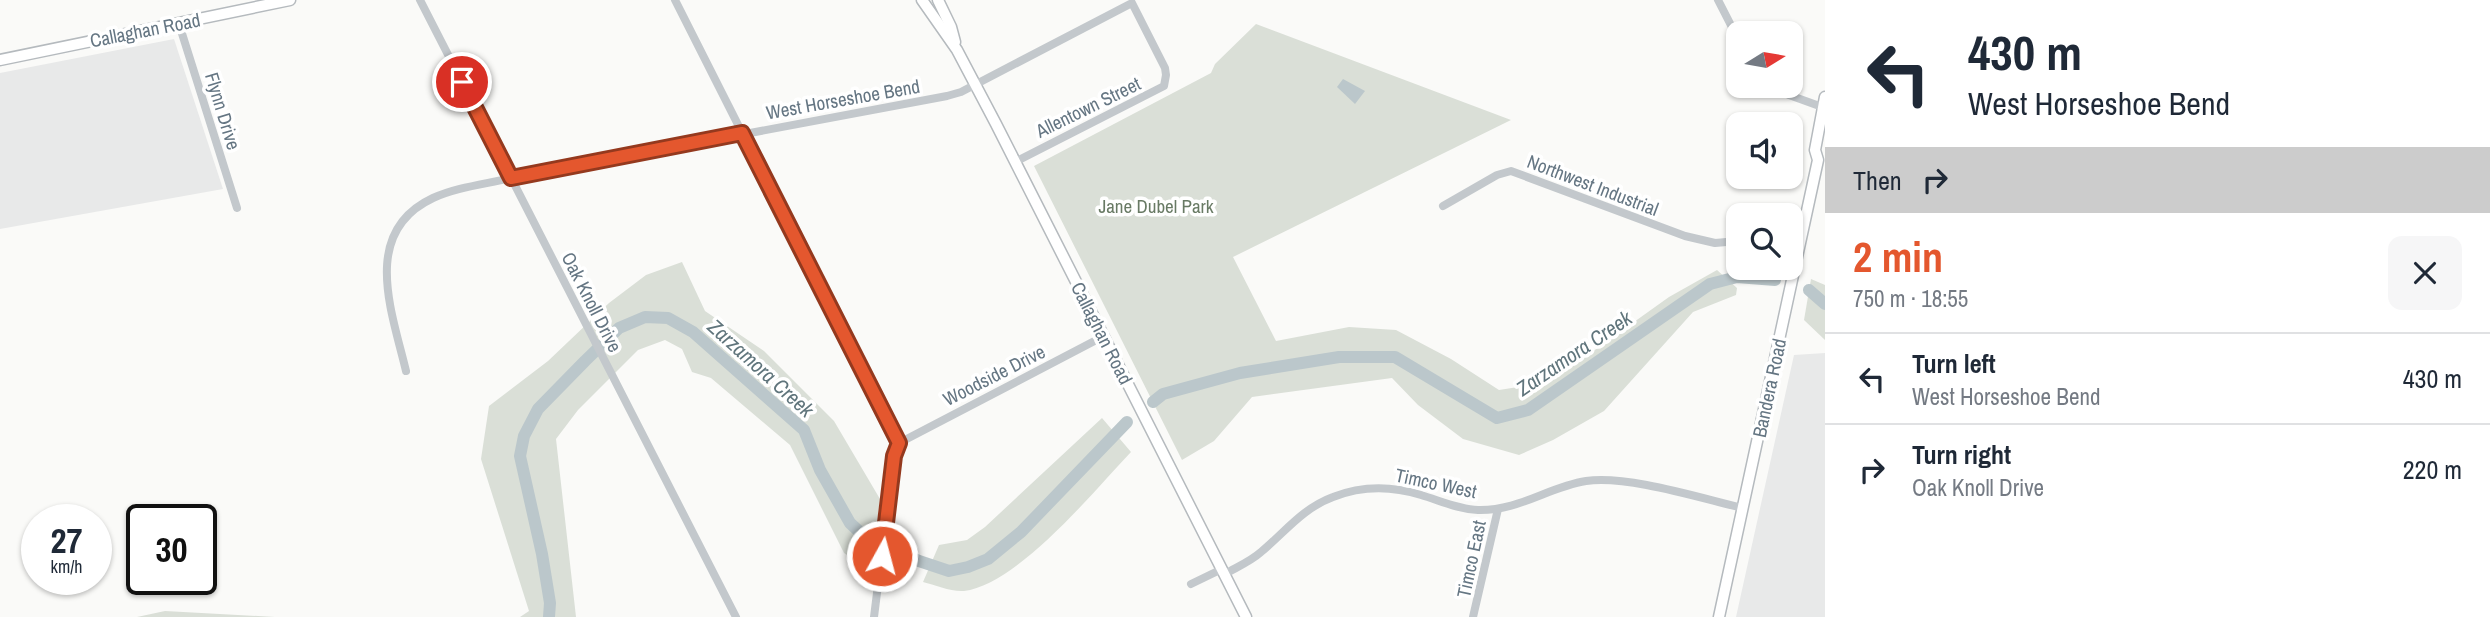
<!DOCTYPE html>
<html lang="en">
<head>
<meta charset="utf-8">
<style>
	body { margin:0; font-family:"Archivo Narrow",sans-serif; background:#f6f6f7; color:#1f2937; height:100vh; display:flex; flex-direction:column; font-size:26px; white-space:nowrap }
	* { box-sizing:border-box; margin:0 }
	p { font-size:23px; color:#747a83 }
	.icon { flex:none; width:38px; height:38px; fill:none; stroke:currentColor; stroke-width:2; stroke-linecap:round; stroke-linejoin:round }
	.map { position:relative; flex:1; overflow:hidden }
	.side { display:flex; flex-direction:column; background:#fff; width:665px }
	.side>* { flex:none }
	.banner { background:#fff; color:#1f2937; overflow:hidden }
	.needle { width:46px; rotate:79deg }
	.fabs { position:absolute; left:1726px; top:21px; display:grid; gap:14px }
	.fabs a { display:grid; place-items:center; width:77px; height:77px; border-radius:14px; background:#fff; box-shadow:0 2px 5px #0004; font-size:35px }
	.speed { position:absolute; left:21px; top:504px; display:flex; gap:14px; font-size:35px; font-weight:700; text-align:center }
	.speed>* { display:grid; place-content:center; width:91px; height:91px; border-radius:50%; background:#fff; box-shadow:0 2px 5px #0004; line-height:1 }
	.speed small { font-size:18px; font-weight:400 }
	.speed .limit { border:4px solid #111; border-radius:10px; background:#fff; color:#111 }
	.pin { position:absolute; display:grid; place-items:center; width:60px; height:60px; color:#fff; margin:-30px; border:4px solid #fff; border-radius:50%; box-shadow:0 2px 7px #0007 }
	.me { position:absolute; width:77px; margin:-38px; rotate:7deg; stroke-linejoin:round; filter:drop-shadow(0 0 5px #0008) }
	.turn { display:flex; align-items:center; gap:24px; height:147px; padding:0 28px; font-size:32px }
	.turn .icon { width:91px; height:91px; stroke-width:2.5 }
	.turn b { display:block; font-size:49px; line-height:60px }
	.then { display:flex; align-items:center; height:66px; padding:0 28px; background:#0003; gap:14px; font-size:26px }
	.round { display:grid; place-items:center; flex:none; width:74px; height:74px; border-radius:14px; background:#f6f6f7 }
	.overview { display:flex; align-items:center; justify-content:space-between; height:119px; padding:0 28px }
	h1 { font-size:42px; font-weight:800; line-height:52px; color:#e4572e }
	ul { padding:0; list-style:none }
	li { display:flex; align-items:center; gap:21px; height:91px; padding:0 28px; border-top:2px solid #e0e1e3 }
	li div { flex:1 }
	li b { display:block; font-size:26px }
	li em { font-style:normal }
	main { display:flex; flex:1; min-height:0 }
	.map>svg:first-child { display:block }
</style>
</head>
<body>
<main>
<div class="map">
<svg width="1825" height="617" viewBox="0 0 1825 617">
	<rect width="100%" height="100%" fill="#fafaf8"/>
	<!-- built -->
	<g fill="#e8e9e9">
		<path d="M 174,39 L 223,189 L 0,229 L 0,73 Z"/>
		<path d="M 1825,353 L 1825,617 L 1736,617 L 1794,355 Z"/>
	</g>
	<!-- green -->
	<g fill="#dadfd7">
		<path d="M 1256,24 L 1511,120 L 1233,257 L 1276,341 L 1349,327 L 1396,330 L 1451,359 L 1499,390 L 1531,385 L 1571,367 L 1669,297 L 1717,270 L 1737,288 L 1736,295 L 1693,312 L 1604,411 L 1553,440 L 1519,455 L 1463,439 L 1418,405 L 1392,378 L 1252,397 L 1214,441 L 1182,460 L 1034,166 L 1211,73 L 1215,64 Z"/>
		<path d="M 682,262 L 705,311 L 764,351 L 834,421 L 880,499 L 871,569 L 844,553 L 790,445 L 711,378 L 692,372 L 682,349 L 665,340 L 638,350 L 578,410 L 556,439 L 576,617 L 520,617 L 529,611 L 481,459 L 489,406 L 548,361 L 609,303 L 646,275 Z"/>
		<path d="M 1811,279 L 1825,285 L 1825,340 L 1804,320 Z"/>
		<path d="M 1102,418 L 1131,452 C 1094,491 1017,585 964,591 C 951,592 935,585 923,582 L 939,545 L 967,540 L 985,527 Z"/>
		<path d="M 165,611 L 275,617 L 137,617 Z"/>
	</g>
	<!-- water -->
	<path fill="#bbc7cb" d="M 1343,79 L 1365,91 L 1355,104 L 1337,87 Z"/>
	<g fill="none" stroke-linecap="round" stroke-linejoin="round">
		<!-- river -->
		<g stroke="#bbc7cb" stroke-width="12">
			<path d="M 1809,290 L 1825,304"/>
			<path d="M 1153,402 L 1163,394 L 1240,373 L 1339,357 L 1395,357 L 1497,418 L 1528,410 L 1710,284 L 1737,277 L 1775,280"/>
			<path d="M 549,617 L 550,603 L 542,554 L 520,456 L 524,436 L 538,409 L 585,361 L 619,328 L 645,317 L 668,318 L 693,332 L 804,430 L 820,470 L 850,523 L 865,537 L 919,561 L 949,571 L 968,567 L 988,559 L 1021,532 L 1127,422"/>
		</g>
		<defs>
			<g id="major">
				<path d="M 922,0 L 957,50 L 996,124 L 1246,617"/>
				<path d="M 938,0 L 951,27 L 955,42"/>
				<path d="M 0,60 L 290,0"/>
				<path d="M 1719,617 L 1818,160 L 1815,150 L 1825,97"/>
			</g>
		</defs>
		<!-- major casing -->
		<use href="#major" stroke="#b5babe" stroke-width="13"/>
		<!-- minor -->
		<g stroke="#c3c8cc" stroke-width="8">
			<path d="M 420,0 L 736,617"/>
			<path d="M 675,0 L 899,443 L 894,456 L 874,617"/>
			<path d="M 1718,0 L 1738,39"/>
			<path d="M 179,24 L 237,208"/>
			<path d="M 1774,86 L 1789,95 L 1825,108"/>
			<path d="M 1443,206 L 1497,175 L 1511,171 L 1685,236 L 1715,243 L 1738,241"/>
			<path d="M 1790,236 L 1802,235"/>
			<path d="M 406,371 C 392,312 360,232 433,198 C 457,187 486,184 511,178 L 947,96 L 961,92 L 1132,3 L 1165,68 L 1166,75 L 1164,86 L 1015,162"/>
			<path d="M 899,443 L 1104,336"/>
			<path d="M 1225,574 C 1237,567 1251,561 1261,552 C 1285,532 1303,508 1333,497 C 1361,486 1392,486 1421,495 C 1441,501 1458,509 1478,510 C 1519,511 1548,487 1586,481 C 1628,475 1700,498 1743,508"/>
			<path d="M 1191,584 L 1222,569"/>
			<path d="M 1473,617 L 1498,509"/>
		</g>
		<!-- major -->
		<use href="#major" stroke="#fff" stroke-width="10"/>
	</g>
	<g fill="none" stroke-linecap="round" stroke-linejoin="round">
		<defs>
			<path id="route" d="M 462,82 L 511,178 L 742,133 L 899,443 L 894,456 L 882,556"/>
		</defs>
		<!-- route casing -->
		<use href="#route" stroke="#94391e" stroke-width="18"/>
		<!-- route -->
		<use href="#route" stroke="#e4572e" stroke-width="12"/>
	</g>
	<g text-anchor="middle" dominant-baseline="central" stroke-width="7" stroke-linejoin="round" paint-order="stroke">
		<!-- street labels -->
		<g font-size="19" fill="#657683" stroke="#fff">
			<text transform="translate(145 30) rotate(-11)">Callaghan Road</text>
			<text transform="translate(843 99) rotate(-10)">West Horseshoe Bend</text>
			<text transform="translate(1088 107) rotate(-26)">Allentown Street</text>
			<text transform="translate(223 111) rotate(73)">Flynn Drive</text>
			<text transform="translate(1593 185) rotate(21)">Northwest Industrial</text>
			<text transform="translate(592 302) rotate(63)">Oak Knoll Drive</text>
			<text transform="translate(1102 333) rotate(63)">Callaghan Road</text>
			<text transform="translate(994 375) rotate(-27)">Woodside Drive</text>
			<text transform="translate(1769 388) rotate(-78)">Bandera Road</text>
			<text transform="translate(1436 483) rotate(12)">Timco West</text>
			<text transform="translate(1471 559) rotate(-78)">Timco East</text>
		</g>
		<!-- park labels -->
		<g font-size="19" fill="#687a64" stroke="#fff">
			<text x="1156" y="206">Jane Dubel Park</text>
		</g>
		<!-- water labels -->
		<g font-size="21" font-style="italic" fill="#60757c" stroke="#fff">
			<text transform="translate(1574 353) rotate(-34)">Zarzamora Creek</text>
			<text transform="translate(761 368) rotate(42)">Zarzamora Creek</text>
		</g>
	</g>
</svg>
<div class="fabs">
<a><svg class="needle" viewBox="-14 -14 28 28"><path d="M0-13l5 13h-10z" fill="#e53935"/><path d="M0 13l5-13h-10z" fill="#747a83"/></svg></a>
<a><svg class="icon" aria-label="sound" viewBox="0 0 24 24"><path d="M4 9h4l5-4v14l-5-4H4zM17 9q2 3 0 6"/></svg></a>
<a><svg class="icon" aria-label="search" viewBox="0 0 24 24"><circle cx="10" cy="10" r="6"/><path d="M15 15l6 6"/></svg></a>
</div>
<div class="speed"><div>27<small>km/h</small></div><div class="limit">30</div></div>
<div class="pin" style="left:462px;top:82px;background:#d93025"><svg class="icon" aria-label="arrive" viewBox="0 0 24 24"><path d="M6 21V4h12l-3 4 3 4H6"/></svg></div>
<svg class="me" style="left:882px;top:556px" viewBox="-20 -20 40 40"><circle r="17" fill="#e4572e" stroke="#fff" stroke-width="3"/><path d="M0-11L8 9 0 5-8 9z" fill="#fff"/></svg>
</div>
<section class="side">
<div class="banner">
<div class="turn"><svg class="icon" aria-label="left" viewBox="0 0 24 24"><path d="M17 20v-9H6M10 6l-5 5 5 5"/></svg><div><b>430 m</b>West Horseshoe Bend</div></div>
<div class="then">Then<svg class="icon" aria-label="right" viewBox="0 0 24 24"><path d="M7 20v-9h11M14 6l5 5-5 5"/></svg></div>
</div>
<div class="overview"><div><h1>2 min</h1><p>750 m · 18:55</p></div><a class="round"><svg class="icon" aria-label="close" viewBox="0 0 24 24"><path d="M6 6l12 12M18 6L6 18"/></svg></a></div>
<ul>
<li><svg class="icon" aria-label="left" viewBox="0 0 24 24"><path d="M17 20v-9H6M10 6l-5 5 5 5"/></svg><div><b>Turn left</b><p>West Horseshoe Bend</p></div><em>430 m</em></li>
<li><svg class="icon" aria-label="right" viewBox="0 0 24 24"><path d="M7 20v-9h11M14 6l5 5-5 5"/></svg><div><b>Turn right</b><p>Oak Knoll Drive</p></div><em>220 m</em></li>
</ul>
</section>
</main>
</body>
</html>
